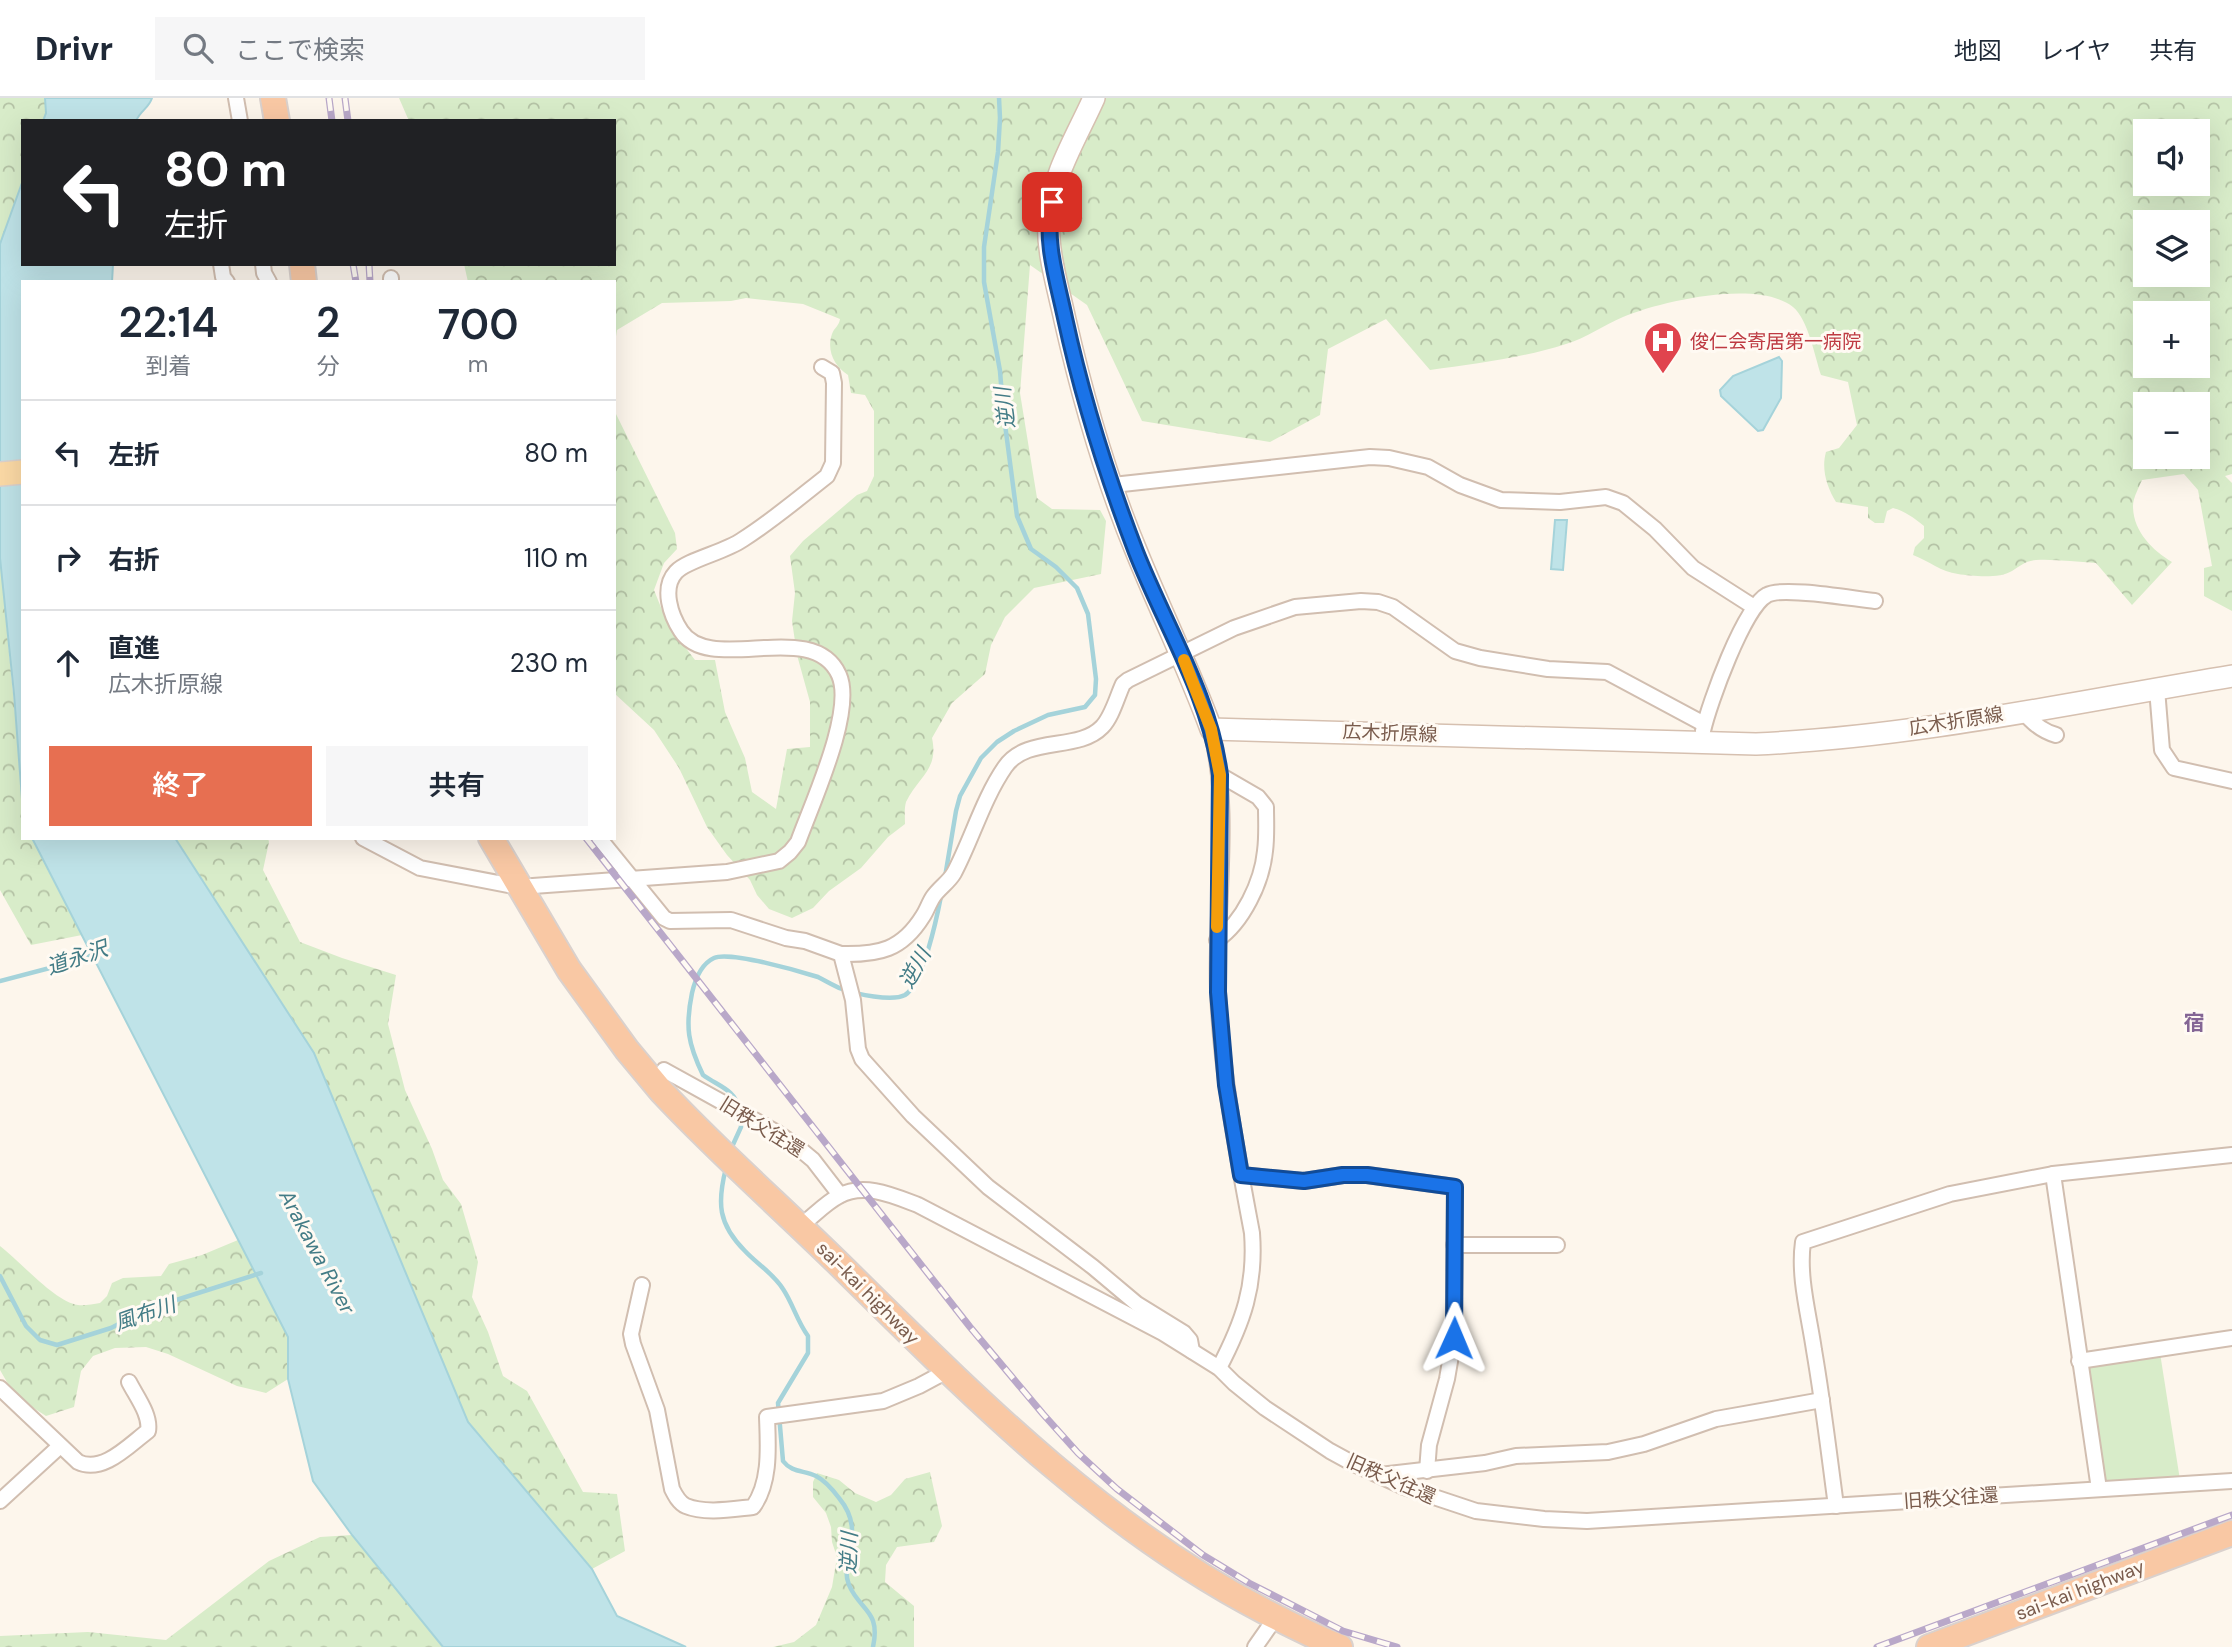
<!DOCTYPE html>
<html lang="ja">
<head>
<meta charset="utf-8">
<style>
	body { margin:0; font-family:"DM Sans","Noto Sans JP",sans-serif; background:#f6f6f7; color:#1f2937; height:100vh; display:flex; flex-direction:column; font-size:26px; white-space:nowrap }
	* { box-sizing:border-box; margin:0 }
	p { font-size:23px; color:#747a83 }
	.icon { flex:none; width:38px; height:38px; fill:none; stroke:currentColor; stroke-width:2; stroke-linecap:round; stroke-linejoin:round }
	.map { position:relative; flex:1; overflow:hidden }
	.details { position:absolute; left:21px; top:182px; width:595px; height:560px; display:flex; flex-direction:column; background:#fff; border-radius:0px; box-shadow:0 7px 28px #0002 }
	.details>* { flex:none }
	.banner { position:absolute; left:21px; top:21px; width:595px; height:147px; border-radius:0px; box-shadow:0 7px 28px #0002; background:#202124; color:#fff; overflow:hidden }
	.fabs { position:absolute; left:2133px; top:21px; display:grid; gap:14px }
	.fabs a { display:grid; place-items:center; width:77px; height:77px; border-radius:0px; background:#fff; box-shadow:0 7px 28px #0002; font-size:35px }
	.pin { position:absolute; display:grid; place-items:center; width:60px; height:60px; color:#fff; margin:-30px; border-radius:14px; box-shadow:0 4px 10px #0006 }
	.me { position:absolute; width:77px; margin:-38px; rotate:1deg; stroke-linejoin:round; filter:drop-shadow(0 0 5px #0008) }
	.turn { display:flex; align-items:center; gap:24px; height:147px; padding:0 28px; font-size:32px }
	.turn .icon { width:91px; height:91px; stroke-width:2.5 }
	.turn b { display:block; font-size:49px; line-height:60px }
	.eta { display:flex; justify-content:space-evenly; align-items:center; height:119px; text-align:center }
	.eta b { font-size:42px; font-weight:600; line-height:49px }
	.primary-button { display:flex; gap:14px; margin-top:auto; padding:14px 28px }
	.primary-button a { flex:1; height:80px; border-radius:0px; background:#e76f51; color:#fff; font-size:28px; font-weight:600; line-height:80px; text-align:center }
	.primary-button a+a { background:#f6f6f7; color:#1f2937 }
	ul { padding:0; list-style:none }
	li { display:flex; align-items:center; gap:21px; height:105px; padding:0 28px; border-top:2px solid #e0e1e3 }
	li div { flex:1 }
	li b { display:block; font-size:26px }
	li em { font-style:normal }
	header { display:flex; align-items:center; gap:42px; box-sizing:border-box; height:98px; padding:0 35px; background:#fff; border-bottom:2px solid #e0e1e3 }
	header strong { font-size:33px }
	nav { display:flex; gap:38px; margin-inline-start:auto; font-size:24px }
	.search { width:490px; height:63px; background:#f6f6f7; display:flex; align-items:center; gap:18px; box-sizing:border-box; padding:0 24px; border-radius:0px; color:#747a83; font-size:26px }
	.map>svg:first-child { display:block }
</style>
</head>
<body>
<header>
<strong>Drivr</strong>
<div class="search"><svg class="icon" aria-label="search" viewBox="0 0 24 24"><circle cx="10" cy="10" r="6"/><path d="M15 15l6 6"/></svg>ここで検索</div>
<nav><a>地図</a><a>レイヤ</a><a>共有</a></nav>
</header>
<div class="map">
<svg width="2232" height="1549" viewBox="0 0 2232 1549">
	<defs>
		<pattern id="forest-crowns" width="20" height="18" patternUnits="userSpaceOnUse" patternTransform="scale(1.75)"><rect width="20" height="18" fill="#d8ecc9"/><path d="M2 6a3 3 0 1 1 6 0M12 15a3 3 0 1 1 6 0" fill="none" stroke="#b4c2a5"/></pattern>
	</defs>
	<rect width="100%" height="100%" fill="#fdf6ec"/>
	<!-- forest -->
	<g fill="url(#forest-crowns)" fill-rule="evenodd">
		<path d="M 0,0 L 45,0 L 46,15 L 43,23 L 23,23 L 23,82 L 0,146 Z"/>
		<path d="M 399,0 L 2232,0 L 2232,376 L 2225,378 L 2232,385 L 2232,513 L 2204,498 L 2204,470 L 2212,468 L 2198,392 L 2184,376 L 2142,382 C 2139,389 2133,400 2133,408 C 2133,433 2152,452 2172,464 L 2132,507 L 2096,465 C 2076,464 2055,461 2036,462 C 2025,463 2020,468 2012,473 C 1999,481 1972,478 1958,476 C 1941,474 1929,463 1913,457 L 1915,449 L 1924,440 L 1924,428 C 1914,420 1905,413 1893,410 L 1887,413 L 1884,425 L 1875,425 L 1868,420 L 1868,409 L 1836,404 C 1827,389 1821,371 1826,354 L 1839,350 L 1857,327 L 1848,284 L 1821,277 C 1815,259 1808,221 1793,209 C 1758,181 1662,203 1623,219 C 1604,227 1586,240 1566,246 C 1522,260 1475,266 1430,272 L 1386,221 L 1328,251 L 1320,317 L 1270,344 L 1142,323 L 1087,207 L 1030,167 L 1020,295 L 1037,400 L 1052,411 L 1100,412 L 1106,423 L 1101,476 L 1034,490 L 1005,519 L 991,547 L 985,576 L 952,605 L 932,640 C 939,672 918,679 906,704 C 904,711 905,719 905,726 L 888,739 L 861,770 L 829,793 L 813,810 L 792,820 L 769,811 L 757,797 L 750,782 L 727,757 L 707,729 L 679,670 L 654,632 L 614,595 L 614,312 L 675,435 L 677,451 L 664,465 L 654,492 L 668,527 L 695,562 L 715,562 L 725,614 L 745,660 L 752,694 L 776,711 L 787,651 L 810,649 L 810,604 L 797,557 L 792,523 L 795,495 L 790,458 L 803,443 L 857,397 L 867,393 L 874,378 L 874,313 L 865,297 L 851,295 L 848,277 C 835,269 826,253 832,236 C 834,230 839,228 840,221 L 803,206 L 746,200 L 731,203 L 662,205 L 617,232 L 614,251 L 614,184 L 468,184 L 464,166 L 614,166 L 614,23 L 409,23 ZM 2146,33 L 2198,33 L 2198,86 L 2146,86 ZM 2146,124 L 2198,124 L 2198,177 L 2146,177 ZM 2146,215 L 2198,215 L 2198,268 L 2146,268 ZM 2146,306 L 2198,306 L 2198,359 L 2146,359 Z"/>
		<path d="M 0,460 L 23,699 L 23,740 L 32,740 L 82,837 L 31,847 L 0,792 Z"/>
		<path d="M 175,740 L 268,740 L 269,744 L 263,772 L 300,844 L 342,860 L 396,877 L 388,926 L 405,992 L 432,1051 L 443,1082 L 461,1106 L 478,1164 L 472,1199 L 488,1234 L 503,1278 L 527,1293 L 583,1394 L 617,1396 L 625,1453 L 592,1471 L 468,1324 L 314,955 Z"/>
		<path d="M 238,1142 L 288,1239 L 288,1281 L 266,1295 L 237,1288 L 168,1256 L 146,1249 L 115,1250 L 93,1258 L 81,1273 L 74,1309 L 46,1318 L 15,1298 L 0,1272 L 0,1148 C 20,1163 55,1204 78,1207 C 84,1208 93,1206 100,1205 L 107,1198 L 112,1185 L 123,1180 L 161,1178 L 169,1166 L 202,1157 Z"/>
		<path d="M 930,1374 L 942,1428 L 934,1444 L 897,1449 L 886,1467 L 885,1484 L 914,1508 L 914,1549 L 773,1549 L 794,1544 L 816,1527 L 832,1489 L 837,1459 L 832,1444 L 831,1429 L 826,1415 L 813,1399 L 813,1384 L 817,1375 L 839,1382 L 855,1395 L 876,1404 L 891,1397 L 905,1381 Z"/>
		<path d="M 352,1437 L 443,1549 L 0,1549 L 0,1538 L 88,1534 L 166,1542 L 269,1463 L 320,1439 Z"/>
	</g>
	<!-- park -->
	<path fill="#d8ecc9" d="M 2160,1255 L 2180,1382 L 2102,1385 L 2084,1266 Z"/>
	<!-- water -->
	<g fill="#bfe3e8" stroke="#a5d3da" stroke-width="2">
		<path d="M 45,0 L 152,0 C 149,10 140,13 136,23 L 43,23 L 46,15 Z"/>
		<path d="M 23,82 L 23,166 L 113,166 L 112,184 L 23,184 L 23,714 L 14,596 L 0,460 L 0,146 Z"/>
		<path d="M 1779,259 L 1782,263 L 1781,300 L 1763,332 L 1758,333 L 1721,298 L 1720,292 L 1733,278 Z"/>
		<path d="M 1555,422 L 1567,422 L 1563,472 L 1551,471 Z"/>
		<path d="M 32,740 L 175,740 L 314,955 L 468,1324 L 592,1471 L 617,1518 L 686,1549 L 443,1549 L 352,1437 L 313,1383 L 288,1281 L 288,1239 Z"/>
	</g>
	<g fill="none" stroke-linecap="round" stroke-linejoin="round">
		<!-- stream -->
		<g stroke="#a5d3da" stroke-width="4.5">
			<path d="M 945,779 L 956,713 L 960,698 L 981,660 L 997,644 L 1014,633 L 1048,617 L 1085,609 L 1095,597 L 1096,581 L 1088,516 L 1077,490 L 1056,469 L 1031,451 L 1017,418 L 1003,311 L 1000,273 L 984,184 L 984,149 L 998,54 L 1000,20 L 999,0"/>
			<path d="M 0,883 L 84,861 L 96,855"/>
			<path d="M 739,1011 C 736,992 718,988 703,977 C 688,946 685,929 692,895 C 695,882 701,866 714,860 C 730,853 799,873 818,879 C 826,883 834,888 842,891 C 856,896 892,904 905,897 C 923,886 937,819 941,798"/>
			<path d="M 731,1051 L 741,1029 L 741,1020"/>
			<path d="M 726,1070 C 717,1105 718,1126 745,1153 C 757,1166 773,1175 783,1191 C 793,1206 797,1223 808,1238 L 808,1255 L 778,1305 L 783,1363 C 792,1375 804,1372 816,1378 C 826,1383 833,1392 839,1400 C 868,1435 838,1460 849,1487 C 860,1513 881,1512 873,1549"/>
			<path d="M 0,1178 L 26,1228 L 40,1242 L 57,1247 L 111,1230 L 148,1211 L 261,1175"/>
		</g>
		<defs>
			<g id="minor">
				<path d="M 236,0 L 240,23"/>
				<path d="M 221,166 L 223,179 L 227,184"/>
				<path d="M 263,166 L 264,175 L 269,184"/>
				<path d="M 391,180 L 391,184"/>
				<path d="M 1113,387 L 1370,359 L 1389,360 L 1428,369 L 1460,387 L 1501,402 L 1560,404 L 1606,399 L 1623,405 L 1655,431 L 1693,470 L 1754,509"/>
				<path d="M 2157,591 L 2162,652 L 2174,670 L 2232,683"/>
				<path d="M 2023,613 C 2032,625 2042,633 2056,637"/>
				<path d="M 1211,631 C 1232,715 1215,806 1218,892 C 1221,974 1237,1055 1252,1135 C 1256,1188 1243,1224 1219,1270"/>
				<path d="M 1703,633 C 1709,606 1744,509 1767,497 C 1783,488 1854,501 1875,503"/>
				<path d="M 363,740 L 420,770 L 519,789 L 727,774 L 779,763 L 790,754 L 798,744 C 812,705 855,613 839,577 C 813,519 710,578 681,533 C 671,518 661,490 676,474 C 687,462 725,454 742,442 C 772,423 799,400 827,378 L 833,365 L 834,285 L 832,275 L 822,269"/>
				<path d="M 599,740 L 664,820 L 670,823 L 731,822 L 786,840 L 805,843 L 841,856 L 853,902 L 858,951 L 862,961 L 913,1018 L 988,1089 L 1093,1169 L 1137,1206 L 1184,1235 L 1190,1242 L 1192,1253"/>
				<path d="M 1217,842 C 1243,824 1262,784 1265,753 C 1267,738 1266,723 1266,709 L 1258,699 L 1220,677"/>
				<path d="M 841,856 C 879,857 902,852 923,818 C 927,812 929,805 933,799 C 939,790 949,784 954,775 C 972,741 983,701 1005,669 C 1027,637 1078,654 1102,629 C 1112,619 1117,599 1123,586 L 1128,582 L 1234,530 L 1295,509 L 1361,503 L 1378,504 L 1393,509 L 1455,553 L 1480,560 L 1548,571 L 1607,574 L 1704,626"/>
				<path d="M 664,972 L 776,1034 L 795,1047 L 813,1062 L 840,1097"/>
				<path d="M 2053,1076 L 2099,1391"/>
				<path d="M 1241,1077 L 1304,1083 L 1343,1077 L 1367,1077 L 1455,1089 L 1454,1240 L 1447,1281 L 1429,1347 L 1427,1373"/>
				<path d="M 800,1128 C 813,1119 825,1105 839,1098 C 864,1084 894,1098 918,1107 L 1163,1235 L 1219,1270 L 1234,1285 L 1265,1310 L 1330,1353 L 1352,1365 L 1404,1389 L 1476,1413 L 1544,1421 L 1587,1423 L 2232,1383"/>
				<path d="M 1454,1147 L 1557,1147"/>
				<path d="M 642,1187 L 631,1236 L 633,1246 L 657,1312 L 672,1391 C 675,1397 679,1405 686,1408 C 705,1416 733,1411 753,1409 C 771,1384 768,1348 767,1319 L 883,1303 L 919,1288 L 947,1273"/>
				<path d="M 2079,1263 L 2232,1240"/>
				<path d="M 0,1290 L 78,1364 C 103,1376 129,1347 148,1333 C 151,1317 136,1298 129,1284"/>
				<path d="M 1380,1377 L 1485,1365 L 1516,1358 L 1608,1354 L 1644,1346 L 1716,1321 L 1822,1302"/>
				<path d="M 0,1403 L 60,1348"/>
				<path d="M 1836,1408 C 1829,1356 1823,1304 1814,1252 C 1809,1217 1798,1179 1803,1144 L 1950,1096 L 2053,1076 L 2232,1057"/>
				<path d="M 1255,1549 L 1276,1519"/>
			</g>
			<path id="secondary" d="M 1094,0 C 1077,38 1053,76 1049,118 C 1046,152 1058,189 1065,222 C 1083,301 1106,381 1137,455 C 1161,514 1189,571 1211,631 L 1756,646 C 1916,639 2074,604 2232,578"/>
			<path id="primary" d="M 0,376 L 23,374"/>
			<g id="trunk">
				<path d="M 273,0 L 277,23"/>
				<path d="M 302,166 L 304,184"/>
				<path d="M 491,740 L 569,872 L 627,952 L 662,994 C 718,1054 781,1109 840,1167 C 970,1295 1100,1428 1264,1513 C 1289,1526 1314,1539 1340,1549"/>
				<path d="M 1929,1549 L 2232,1435"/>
			</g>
		</defs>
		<!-- minor casing -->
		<use href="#minor" stroke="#d1beb0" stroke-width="18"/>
		<!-- secondary casing -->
		<use href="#secondary" stroke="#d6c0b0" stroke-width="24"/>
		<!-- primary casing -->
		<use href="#primary" stroke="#dad1cd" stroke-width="26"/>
		<!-- trunk casing -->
		<use href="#trunk" stroke="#dad1cd" stroke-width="28"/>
		<!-- minor -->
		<use href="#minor" stroke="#fff" stroke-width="14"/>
		<!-- secondary -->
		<use href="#secondary" stroke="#fff" stroke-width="21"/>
		<!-- primary -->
		<use href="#primary" stroke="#fbd9a5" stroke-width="23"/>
		<!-- trunk -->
		<use href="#trunk" stroke="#f9c8a4" stroke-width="24"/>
		<defs>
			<g id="rail">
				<path d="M 329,0 L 332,23"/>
				<path d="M 345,0 L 348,23"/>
				<path d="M 353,166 L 356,184"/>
				<path d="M 369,166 L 370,184"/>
				<path d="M 586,740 L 970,1229 L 1043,1316 L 1078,1355 L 1117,1391 L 1203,1457 L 1249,1485 L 1343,1533 L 1397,1549"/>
				<path d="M 1877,1549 L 2232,1417"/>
			</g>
		</defs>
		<!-- rail casing -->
		<use href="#rail" stroke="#b9a8c9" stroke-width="7"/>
		<!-- rail -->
		<use href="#rail" stroke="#fffaf3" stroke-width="4.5" stroke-dasharray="13" stroke-linecap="butt"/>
	</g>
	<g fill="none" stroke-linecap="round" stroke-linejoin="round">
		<defs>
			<path id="route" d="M 1052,104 C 1044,143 1057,182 1065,220 C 1082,299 1107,378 1136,454 C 1165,528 1210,598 1220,677 L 1218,894 L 1226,987 L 1241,1077 L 1304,1083 L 1343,1077 L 1367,1077 L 1455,1089 L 1454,1240"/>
		</defs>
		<!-- route casing -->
		<use href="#route" stroke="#114b97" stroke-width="18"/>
		<!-- route -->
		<use href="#route" stroke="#1a73e8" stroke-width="12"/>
		<!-- slow -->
		<path stroke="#f59e0b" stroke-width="12" d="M 1184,562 L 1211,631 L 1220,677 L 1217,829"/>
	</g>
	<!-- icons -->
	<defs>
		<symbol id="hospital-pin" viewBox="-11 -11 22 30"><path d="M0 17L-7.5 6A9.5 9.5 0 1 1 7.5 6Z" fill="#e0444e" stroke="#fffaf3"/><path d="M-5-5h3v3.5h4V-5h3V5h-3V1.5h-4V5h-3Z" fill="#fff"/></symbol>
	</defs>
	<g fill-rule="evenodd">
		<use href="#hospital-pin" x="1641" y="221" width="44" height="60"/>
	</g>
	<g text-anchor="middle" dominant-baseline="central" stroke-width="6" stroke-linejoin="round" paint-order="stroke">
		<!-- health labels -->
		<g font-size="19" fill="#be3a42" stroke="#fffaf3" text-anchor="start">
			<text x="1690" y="243">俊仁会寄居第一病院</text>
		</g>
		<!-- street labels -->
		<g font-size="19" fill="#7a5c4d" stroke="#fffaf3">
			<text transform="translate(1956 623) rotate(-9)">広木折原線</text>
			<text transform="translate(1390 635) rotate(2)">広木折原線</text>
			<text transform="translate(762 1029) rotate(32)">旧秩父往還</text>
			<text transform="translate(868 1195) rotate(45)">sai-kai highway</text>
			<text transform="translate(1391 1381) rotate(24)">旧秩父往還</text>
			<text transform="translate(1951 1400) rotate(-4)">旧秩父往還</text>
			<text transform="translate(2080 1492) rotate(-21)">sai-kai highway</text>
		</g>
		<!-- water labels -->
		<g font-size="21" font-style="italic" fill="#437c86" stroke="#fffaf3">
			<text transform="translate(1005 310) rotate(-97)">逆川</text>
			<text transform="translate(77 860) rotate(-19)">道永沢</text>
			<text transform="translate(915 870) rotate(-61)">逆川</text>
			<text transform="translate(317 1154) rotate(62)">Arakawa River</text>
			<text transform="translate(145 1216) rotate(-19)">風布川</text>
			<text transform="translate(849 1455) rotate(-88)">逆川</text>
		</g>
		<!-- neighbourhood labels -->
		<g font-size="21" font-weight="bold" fill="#846695" stroke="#fffaf3">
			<text x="2194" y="925">宿</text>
		</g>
	</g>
</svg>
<div class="fabs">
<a><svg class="icon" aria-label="sound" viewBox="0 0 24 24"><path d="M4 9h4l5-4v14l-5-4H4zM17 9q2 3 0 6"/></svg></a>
<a><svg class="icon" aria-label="layers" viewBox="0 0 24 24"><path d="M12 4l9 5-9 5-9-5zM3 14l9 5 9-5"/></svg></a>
<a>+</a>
<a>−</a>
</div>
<div class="pin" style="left:1052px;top:104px;background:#d93025"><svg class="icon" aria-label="arrive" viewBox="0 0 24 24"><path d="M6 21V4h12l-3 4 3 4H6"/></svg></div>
<svg class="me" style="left:1454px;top:1240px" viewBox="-20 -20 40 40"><path d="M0-17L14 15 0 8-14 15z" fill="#1a73e8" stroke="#fff" stroke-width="4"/></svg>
<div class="banner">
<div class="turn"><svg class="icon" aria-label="left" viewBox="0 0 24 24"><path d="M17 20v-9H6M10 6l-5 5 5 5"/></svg><div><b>80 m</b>左折</div></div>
</div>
<section class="details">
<div class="eta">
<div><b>22:14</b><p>到着</p></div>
<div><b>2</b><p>分</p></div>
<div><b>700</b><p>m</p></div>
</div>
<ul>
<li><svg class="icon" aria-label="left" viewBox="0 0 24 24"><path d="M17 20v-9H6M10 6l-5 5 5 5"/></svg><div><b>左折</b></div><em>80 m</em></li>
<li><svg class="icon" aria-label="right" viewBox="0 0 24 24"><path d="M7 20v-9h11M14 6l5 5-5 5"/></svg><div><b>右折</b></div><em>110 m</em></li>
<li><svg class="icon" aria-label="ahead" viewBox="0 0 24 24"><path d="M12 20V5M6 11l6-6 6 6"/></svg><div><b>直進</b><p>広木折原線</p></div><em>230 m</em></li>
</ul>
<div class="primary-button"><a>終了</a><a>共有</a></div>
</section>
</div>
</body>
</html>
